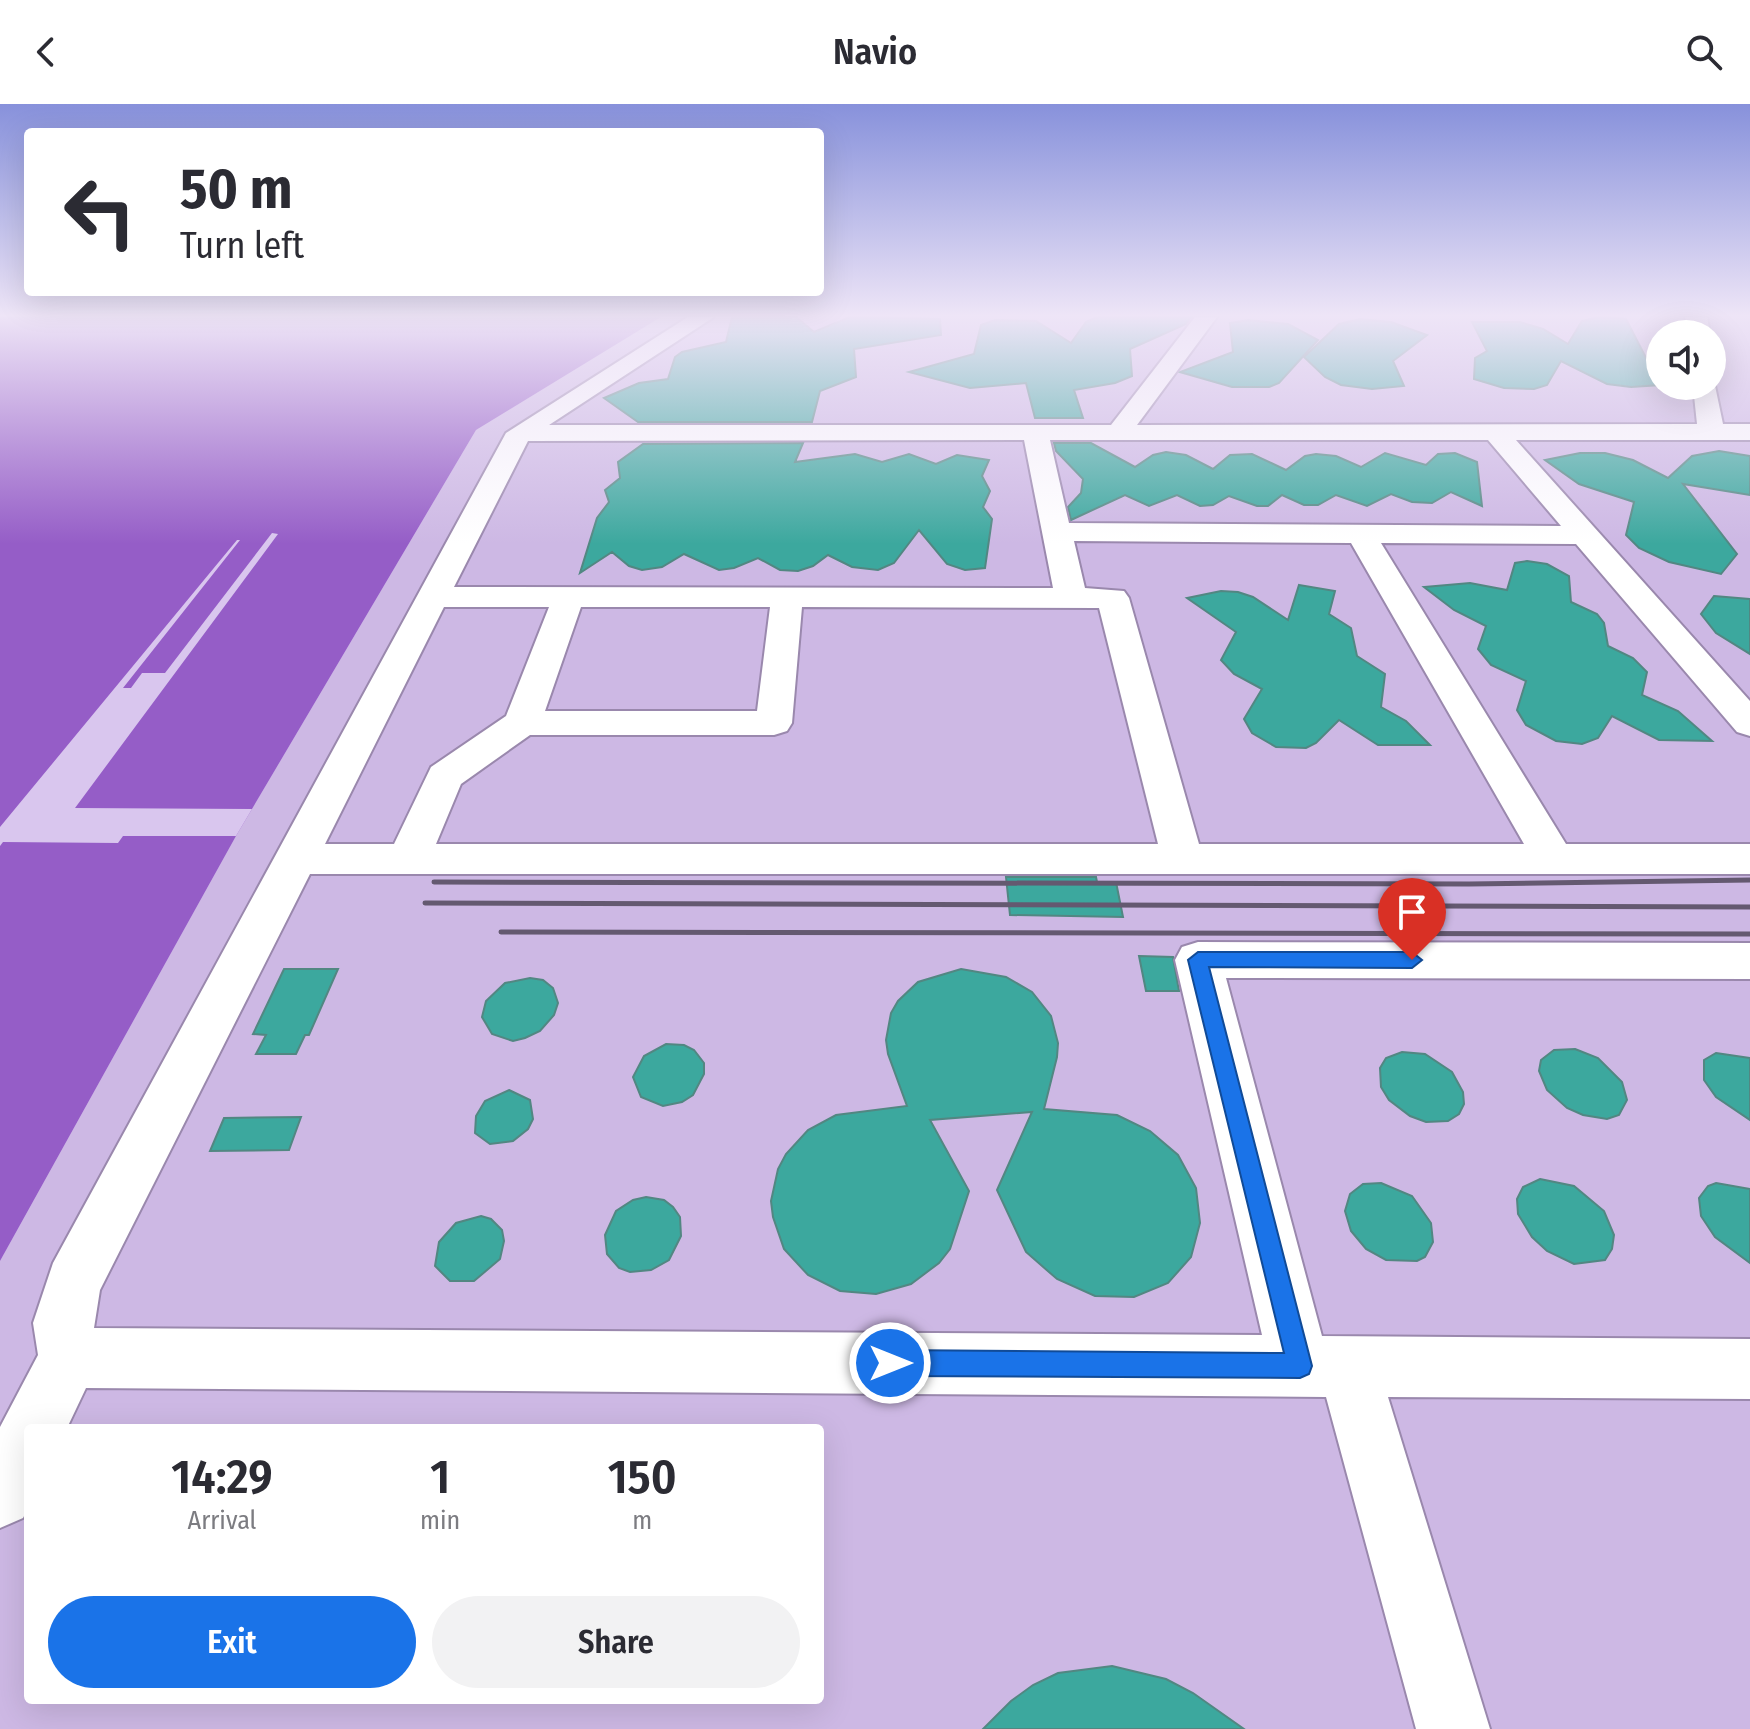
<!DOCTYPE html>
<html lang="en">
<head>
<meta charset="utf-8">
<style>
	body { margin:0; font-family:"Fira Sans Condensed",sans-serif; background:#f2f2f3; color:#2b2b33; height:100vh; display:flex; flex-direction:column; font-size:30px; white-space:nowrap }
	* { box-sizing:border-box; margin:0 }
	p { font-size:26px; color:#7c7c81 }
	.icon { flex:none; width:44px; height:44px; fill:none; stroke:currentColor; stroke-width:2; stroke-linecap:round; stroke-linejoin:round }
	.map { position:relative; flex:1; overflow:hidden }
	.sheet { position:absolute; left:24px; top:1320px; width:800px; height:280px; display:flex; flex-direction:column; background:#fff; border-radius:8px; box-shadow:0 8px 32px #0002 }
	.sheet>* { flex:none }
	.top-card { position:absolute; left:24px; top:24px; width:800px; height:168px; border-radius:8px; box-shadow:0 8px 32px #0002; background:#fff; color:#2b2b33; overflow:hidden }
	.fabs { position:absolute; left:1646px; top:216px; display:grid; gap:16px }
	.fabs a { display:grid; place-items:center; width:80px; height:80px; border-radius:50%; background:#fff; box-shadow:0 8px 32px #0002; font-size:40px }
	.pin { position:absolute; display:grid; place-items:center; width:68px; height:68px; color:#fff; margin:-82px -34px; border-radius:50% 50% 50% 0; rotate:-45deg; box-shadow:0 0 8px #0007 }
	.pin .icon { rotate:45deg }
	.me { position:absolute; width:88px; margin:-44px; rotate:90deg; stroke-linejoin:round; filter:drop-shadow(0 0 6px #0008) }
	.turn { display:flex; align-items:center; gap:28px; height:168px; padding:0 24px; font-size:36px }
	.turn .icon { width:104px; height:104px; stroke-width:2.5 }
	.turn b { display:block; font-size:56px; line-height:68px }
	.eta { display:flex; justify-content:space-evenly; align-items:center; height:136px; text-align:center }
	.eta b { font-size:48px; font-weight:600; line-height:56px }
	.cta { display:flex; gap:16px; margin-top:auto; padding:16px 24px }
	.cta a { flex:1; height:92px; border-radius:48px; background:#1a73e8; color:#fff; font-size:32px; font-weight:600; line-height:92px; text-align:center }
	.cta a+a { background:#f2f2f3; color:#2b2b33 }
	header { display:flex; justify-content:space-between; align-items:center; height:104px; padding:0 24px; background:#fff; font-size:36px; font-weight:600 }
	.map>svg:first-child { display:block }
</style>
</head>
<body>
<header><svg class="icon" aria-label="back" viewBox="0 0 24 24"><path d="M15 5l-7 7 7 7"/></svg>Navio<svg class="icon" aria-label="search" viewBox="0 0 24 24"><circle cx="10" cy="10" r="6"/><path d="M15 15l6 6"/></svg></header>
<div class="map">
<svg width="1750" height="1625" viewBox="0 0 1750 1625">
	<rect width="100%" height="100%" fill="#d9c6ee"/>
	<!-- built -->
	<path fill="#cdb8e4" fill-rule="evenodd" d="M 661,213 L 1750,213 L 1750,1625 L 0,1625 L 0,1157 L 236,732 L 476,326 ZM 1660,230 L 1712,230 L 1712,282 L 1660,282 ZM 28,1324 L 820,1324 L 820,1596 L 28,1596 Z"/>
	<!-- water -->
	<path fill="#955dc7" d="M 0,213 L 661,213 L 476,326 L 236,732 L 0,1157 Z"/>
	<!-- pier -->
	<path fill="#d9c6ee" d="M 272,429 L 278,430 L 75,704 L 252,705 L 236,732 L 123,732 L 118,739 L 3,738 L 0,742 L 0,723 L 237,436 L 240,436 L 123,584 L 131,584 L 142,569 L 165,569 Z"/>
	<!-- building -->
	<g fill="#3ca89e" stroke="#528782" stroke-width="2">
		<path d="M 732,213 L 796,213 L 814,228 L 850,213 L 940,215 L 941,231 L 854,245 L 856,273 L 820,287 L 812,318 L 638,318 L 604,294 L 639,279 L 668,275 L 675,253 L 682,248 L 726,238 Z"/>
		<path d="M 1097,213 L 1191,213 L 1186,220 L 1130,245 L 1132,272 L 1115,279 L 1074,286 L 1083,314 L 1035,314 L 1026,279 L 970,284 L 909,268 L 974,250 L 981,221 L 995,216 L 1036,217 L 1071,239 L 1086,218 Z"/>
		<path d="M 1600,213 L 1626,215 L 1660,281 L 1631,283 L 1607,280 L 1561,257 L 1547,281 L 1534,285 L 1504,284 L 1474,275 L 1475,254 L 1487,247 L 1472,218 L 1520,218 L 1543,225 L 1568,240 L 1582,217 Z"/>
		<path d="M 1360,215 L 1391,218 L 1427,231 L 1393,257 L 1404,282 L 1372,285 L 1341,281 L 1325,273 L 1304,253 L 1339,220 Z"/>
		<path d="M 1248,216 L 1288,220 L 1318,236 L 1279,279 L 1269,283 L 1232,283 L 1180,268 L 1233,248 L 1230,219 Z"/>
		<path d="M 803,339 L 795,358 L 855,350 L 882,358 L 909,350 L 936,360 L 957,351 L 989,356 L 982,372 L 990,387 L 983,403 L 992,415 L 985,464 L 965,466 L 947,460 L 919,426 L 894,459 L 878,466 L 852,463 L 828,451 L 813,462 L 798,467 L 780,466 L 758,454 L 734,464 L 719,466 L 684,450 L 662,463 L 642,466 L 629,462 L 612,448 L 580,469 L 597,414 L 609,398 L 605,386 L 620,374 L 618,358 L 643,340 Z"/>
		<path d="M 1054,339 L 1091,339 L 1135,363 L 1153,351 L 1166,348 L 1186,351 L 1213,365 L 1230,351 L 1252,350 L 1286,366 L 1305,352 L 1316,350 L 1336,352 L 1361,363 L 1385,349 L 1426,361 L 1438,350 L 1455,349 L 1477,358 L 1482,402 L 1451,388 L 1432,399 L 1412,398 L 1391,390 L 1367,402 L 1336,391 L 1318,401 L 1304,401 L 1282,391 L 1268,402 L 1257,402 L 1229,392 L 1213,401 L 1200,402 L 1177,391 L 1149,402 L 1125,391 L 1071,416 L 1068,403 L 1081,389 L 1083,375 L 1056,347 Z"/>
		<path d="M 1719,347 L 1750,352 L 1750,391 L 1683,380 L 1737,450 L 1721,470 L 1669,458 L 1639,444 L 1626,431 L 1634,398 L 1579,380 L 1545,356 L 1580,349 L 1605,349 L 1633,356 L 1668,374 L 1692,352 Z"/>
		<path d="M 1527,457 L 1547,460 L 1569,472 L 1571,498 L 1597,510 L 1604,519 L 1608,542 L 1633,554 L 1647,568 L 1642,591 L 1678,607 L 1712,637 L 1659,636 L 1612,612 L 1598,634 L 1582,640 L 1556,637 L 1526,621 L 1517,606 L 1526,577 L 1491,561 L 1478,545 L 1486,522 L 1454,506 L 1424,483 L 1470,479 L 1507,486 L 1515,459 Z"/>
		<path d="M 1299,481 L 1335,487 L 1329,510 L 1351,524 L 1357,552 L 1385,570 L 1381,603 L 1406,617 L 1430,641 L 1378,641 L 1339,616 L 1316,639 L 1306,644 L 1276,643 L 1252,629 L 1244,615 L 1262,585 L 1234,570 L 1221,556 L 1236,528 L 1187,494 L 1221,487 L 1238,488 L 1253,493 L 1288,516 Z"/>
		<path d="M 1714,492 L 1750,495 L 1750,550 L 1716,529 L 1701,510 Z"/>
		<path d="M 1006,773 L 1096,773 L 1097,778 L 1116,778 L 1123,813 L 1010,811 Z"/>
		<path d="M 1139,852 L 1173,853 L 1179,887 L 1146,887 Z"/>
		<path d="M 284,865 L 338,865 L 309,931 L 305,931 L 296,950 L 256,950 L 266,931 L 253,930 Z"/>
		<path d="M 961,865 L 1006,873 L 1032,888 L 1051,912 L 1058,939 L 1057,953 L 1044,1005 L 1117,1011 L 1150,1027 L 1178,1051 L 1196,1084 L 1200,1119 L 1191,1153 L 1168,1179 L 1134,1193 L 1095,1192 L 1057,1175 L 1026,1148 L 997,1086 L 1032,1008 L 930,1016 L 969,1087 L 950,1145 L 939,1159 L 911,1180 L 876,1190 L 840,1187 L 808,1171 L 784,1145 L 773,1113 L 771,1097 L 778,1065 L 786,1050 L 808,1026 L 836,1011 L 907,1002 L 888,950 L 886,936 L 891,909 L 898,897 L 918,878 Z"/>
		<path d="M 530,874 L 543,876 L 553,884 L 558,899 L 554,911 L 540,927 L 525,934 L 513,937 L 492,930 L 482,913 L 486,897 L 505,879 Z"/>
		<path d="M 666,940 L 684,941 L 694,946 L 704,959 L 704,970 L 693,991 L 682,998 L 663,1002 L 641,993 L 633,973 L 644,952 Z"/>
		<path d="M 1575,945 L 1598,954 L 1622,978 L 1627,996 L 1619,1011 L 1607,1015 L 1583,1011 L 1567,1004 L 1547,986 L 1539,967 L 1541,956 L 1554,946 Z"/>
		<path d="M 1402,948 L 1425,950 L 1452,968 L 1463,988 L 1464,1000 L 1459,1010 L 1448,1017 L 1426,1018 L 1410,1012 L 1389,996 L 1381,983 L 1380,964 L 1386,954 Z"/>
		<path d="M 1716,949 L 1750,954 L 1750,1016 L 1716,993 L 1704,976 L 1704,956 Z"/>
		<path d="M 509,986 L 530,996 L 533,1015 L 528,1025 L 513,1037 L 490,1040 L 475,1029 L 476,1012 L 485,997 Z"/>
		<path d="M 301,1013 L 289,1046 L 210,1047 L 224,1014 Z"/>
		<path d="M 1540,1075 L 1574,1082 L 1604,1107 L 1614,1131 L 1612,1145 L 1605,1156 L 1574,1160 L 1547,1147 L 1532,1133 L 1518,1110 L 1517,1095 L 1523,1083 Z"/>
		<path d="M 1381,1079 L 1412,1092 L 1431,1119 L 1433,1138 L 1425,1153 L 1417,1157 L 1386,1156 L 1366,1145 L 1351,1127 L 1345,1107 L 1350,1090 L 1363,1080 Z"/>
		<path d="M 1716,1079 L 1750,1085 L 1750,1159 L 1715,1133 L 1701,1112 L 1699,1094 L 1708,1082 Z"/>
		<path d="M 646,1093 L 664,1096 L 673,1103 L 680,1113 L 681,1132 L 669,1156 L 651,1166 L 630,1168 L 619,1164 L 607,1150 L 605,1131 L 616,1107 L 633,1096 Z"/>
		<path d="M 481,1112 L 491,1115 L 502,1126 L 504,1137 L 500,1155 L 474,1177 L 450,1177 L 435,1162 L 439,1138 L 456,1119 Z"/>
		<path d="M 1112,1562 L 1166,1575 L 1193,1589 L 1244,1625 L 983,1625 L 1011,1597 L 1033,1581 L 1058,1569 Z"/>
	</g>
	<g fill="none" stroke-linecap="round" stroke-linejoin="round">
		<defs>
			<g id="minor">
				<path d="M 688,213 L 714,213 L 549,321 L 1111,321 L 1195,213 L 1217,213 L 1137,321 L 1697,320 L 1693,282 L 1712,282 L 1714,277 L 1723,320 L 1750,320 L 1750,336 L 1516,336 L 1750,597 L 1750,632 L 1737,628 L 1576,440 L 1381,439 L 1566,740 L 1750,740 L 1750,770 L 310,770 L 100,1186 L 94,1224 L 1262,1231 L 1175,856 L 1182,843 L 1198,838 L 1750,839 L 1750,875 L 1226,874 L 1322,1232 L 1750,1235 L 1750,1295 L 1388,1293 L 1490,1625 L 1416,1625 L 1326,1293 L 86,1284 L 67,1324 L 28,1324 L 28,1404 L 23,1414 L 0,1424 L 0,1323 L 38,1251 L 33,1219 L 53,1159 L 506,329 ZM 1024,336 L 1053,484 L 454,483 L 528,337 ZM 1050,336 L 1488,336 L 1561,422 L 1069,419 ZM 1074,437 L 1351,439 L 1524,740 L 1199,740 L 1129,494 L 1124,487 L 1085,484 ZM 444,503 L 549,503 L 506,612 L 431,663 L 394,740 L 325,740 ZM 581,503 L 770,503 L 757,607 L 545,607 ZM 802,503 L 1099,504 L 1158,740 L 436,740 L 461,680 L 530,631 L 774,631 L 787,627 L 792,619 Z"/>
				<path d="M 1685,213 L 1707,213 L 1710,230 L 1688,230 Z"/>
			</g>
		</defs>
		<!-- minor casing -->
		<use href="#minor" stroke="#9a88ad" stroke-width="4"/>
		<!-- minor -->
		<use href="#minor" fill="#fff" fill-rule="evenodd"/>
		<!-- rail -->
		<g stroke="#645970" stroke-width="5">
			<path d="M 434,778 L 1469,780 L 1750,776"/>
			<path d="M 425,799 L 1750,803"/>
			<path d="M 501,828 L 1750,830"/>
		</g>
	</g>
	<!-- sky -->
	<linearGradient id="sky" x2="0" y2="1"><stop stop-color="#8791db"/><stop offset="0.48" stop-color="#eee5f7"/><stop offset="1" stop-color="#eee5f7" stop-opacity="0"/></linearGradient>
	<rect width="1750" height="440" fill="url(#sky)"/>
	<!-- route -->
	<path fill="#1a73e8" stroke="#114b97" stroke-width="2" d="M 1198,848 L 1412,848 L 1422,856 L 1412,864 L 1209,863 L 1312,1262 L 1309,1270 L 1300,1274 L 890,1272 L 881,1268 L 877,1259 L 881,1250 L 890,1246 L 1284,1249 L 1188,856 Z"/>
</svg>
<div class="fabs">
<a><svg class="icon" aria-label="sound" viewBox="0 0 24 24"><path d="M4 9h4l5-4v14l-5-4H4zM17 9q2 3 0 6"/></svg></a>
</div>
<div class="pin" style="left:1412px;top:856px;background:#d93025"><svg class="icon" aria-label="arrive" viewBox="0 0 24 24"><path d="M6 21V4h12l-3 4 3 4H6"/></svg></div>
<svg class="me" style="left:890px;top:1259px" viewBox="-20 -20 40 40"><circle r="17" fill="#1a73e8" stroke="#fff" stroke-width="3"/><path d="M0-11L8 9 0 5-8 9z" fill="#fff"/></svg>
<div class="top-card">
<div class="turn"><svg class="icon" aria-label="left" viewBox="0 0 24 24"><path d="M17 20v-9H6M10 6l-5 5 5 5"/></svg><div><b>50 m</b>Turn left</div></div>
</div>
<section class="sheet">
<div class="eta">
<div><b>14:29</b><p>Arrival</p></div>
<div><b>1</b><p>min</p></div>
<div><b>150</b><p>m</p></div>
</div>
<div class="cta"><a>Exit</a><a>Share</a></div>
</section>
</div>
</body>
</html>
